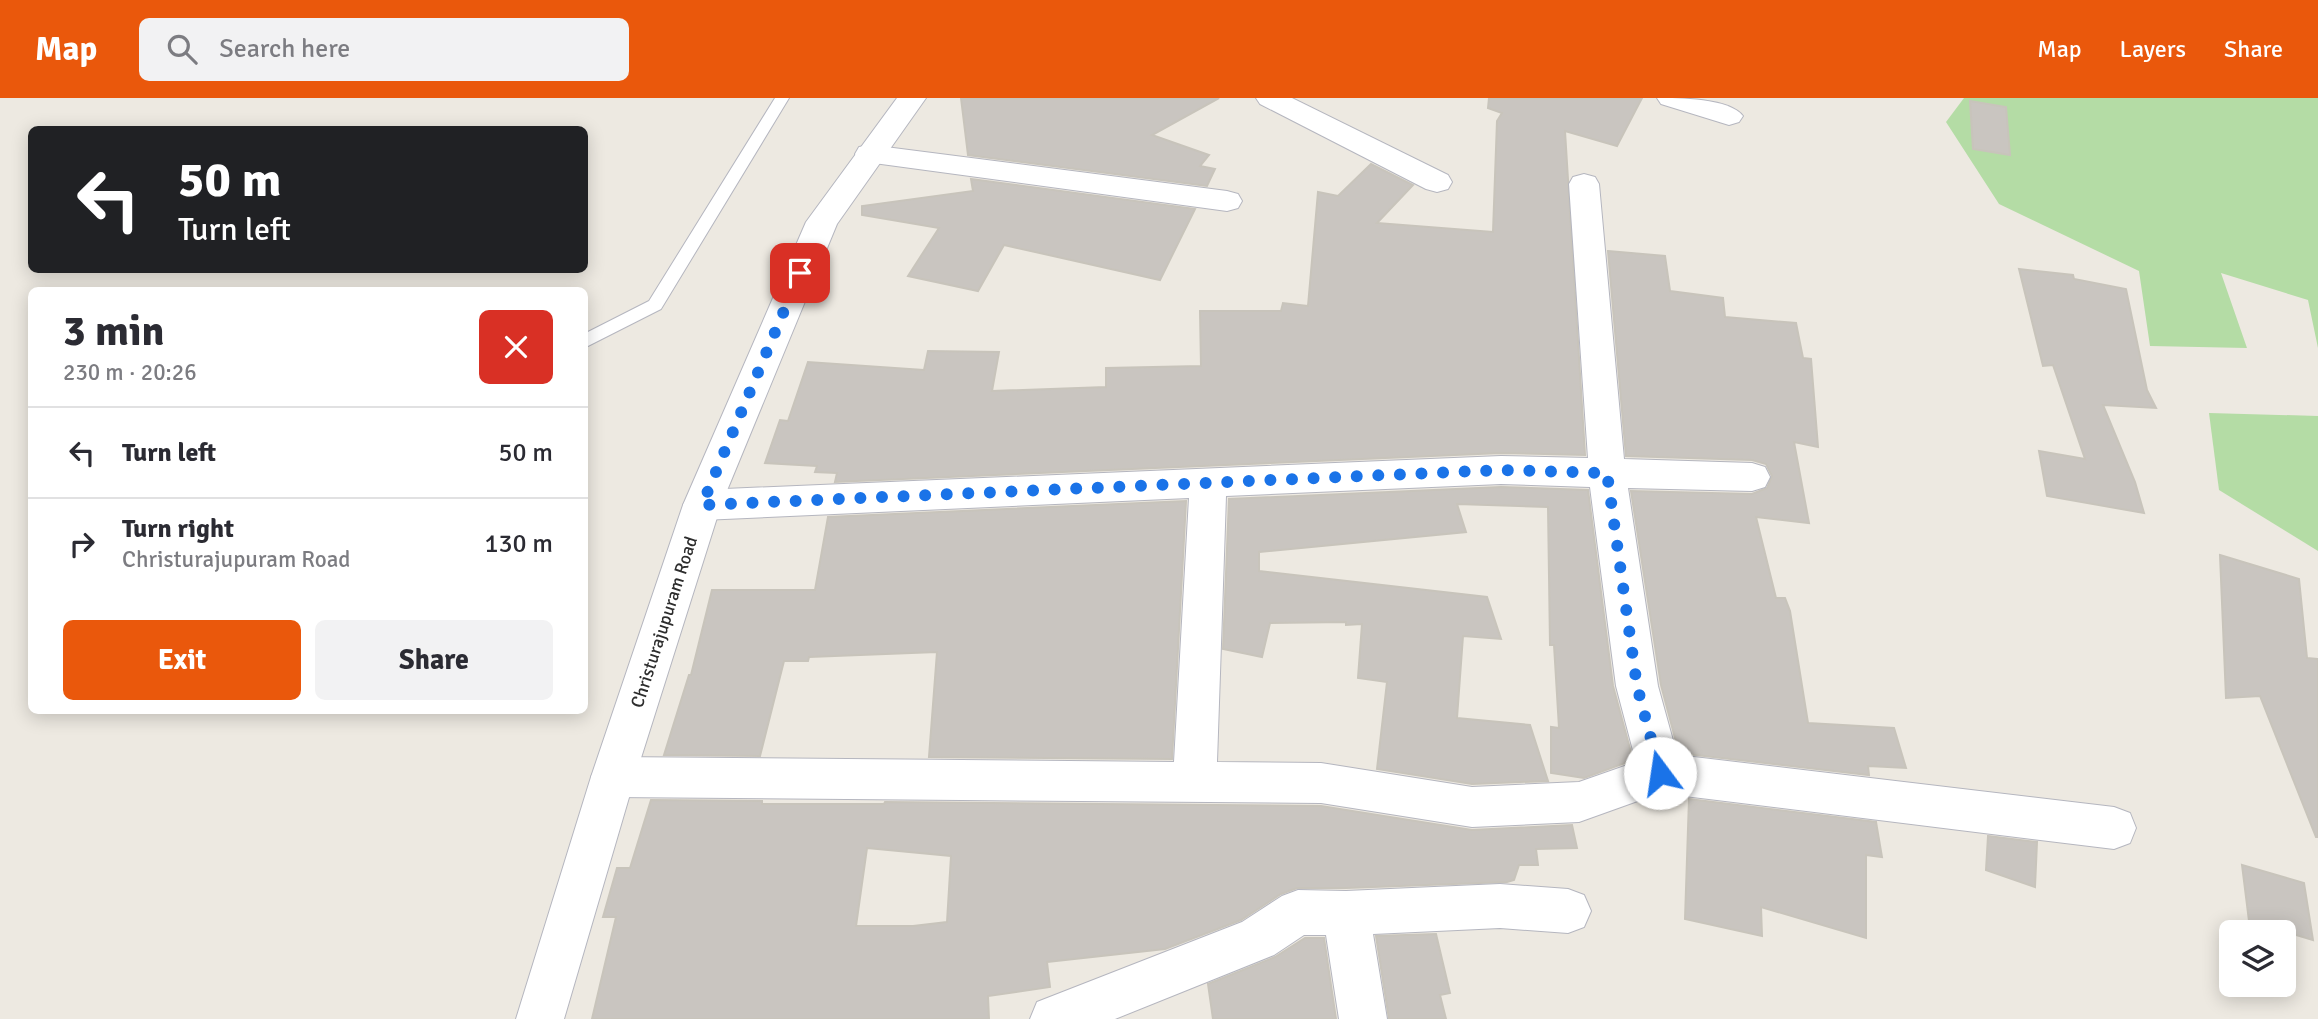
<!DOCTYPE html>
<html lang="en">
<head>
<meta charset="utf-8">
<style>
	body { margin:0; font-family:Signika,sans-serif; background:#f2f2f3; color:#2b2b33; height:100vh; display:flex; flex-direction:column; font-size:26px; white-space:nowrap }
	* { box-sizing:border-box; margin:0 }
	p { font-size:23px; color:#7c7c81 }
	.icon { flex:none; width:38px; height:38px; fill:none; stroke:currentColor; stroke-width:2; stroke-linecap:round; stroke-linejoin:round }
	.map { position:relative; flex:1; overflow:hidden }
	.details { position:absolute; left:28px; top:189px; width:560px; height:427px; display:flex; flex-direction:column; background:#fff; border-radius:10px; box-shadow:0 4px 18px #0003 }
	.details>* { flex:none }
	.top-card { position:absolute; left:28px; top:28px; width:560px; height:147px; border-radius:10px; box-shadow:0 4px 18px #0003; background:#202124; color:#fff; overflow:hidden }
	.tools { position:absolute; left:2219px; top:822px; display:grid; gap:14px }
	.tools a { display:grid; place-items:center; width:77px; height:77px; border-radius:10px; background:#fff; box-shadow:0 4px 18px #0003; font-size:35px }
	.pin { position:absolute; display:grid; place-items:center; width:60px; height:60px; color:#fff; margin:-30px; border-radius:14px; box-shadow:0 4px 10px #0006 }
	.me { position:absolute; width:77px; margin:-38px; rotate:346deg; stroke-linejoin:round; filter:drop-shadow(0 0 5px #0008) }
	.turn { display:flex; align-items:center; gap:24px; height:147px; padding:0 35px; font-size:32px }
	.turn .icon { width:91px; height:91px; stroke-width:2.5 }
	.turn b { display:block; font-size:49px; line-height:60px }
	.round { display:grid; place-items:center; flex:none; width:74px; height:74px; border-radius:10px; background:#f2f2f3 }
	.headline { display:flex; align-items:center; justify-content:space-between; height:119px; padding:0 35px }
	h1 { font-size:42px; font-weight:700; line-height:52px }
	.cta { display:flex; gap:14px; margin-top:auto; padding:14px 35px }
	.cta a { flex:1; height:80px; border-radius:10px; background:#ea580c; color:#fff; font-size:28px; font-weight:700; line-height:80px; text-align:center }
	.cta a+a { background:#f2f2f3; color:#2b2b33 }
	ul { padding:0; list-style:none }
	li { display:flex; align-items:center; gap:21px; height:91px; padding:0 35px; border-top:2px solid #e1e1e2 }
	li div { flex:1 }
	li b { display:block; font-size:26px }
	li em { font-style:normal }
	header { display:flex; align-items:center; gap:42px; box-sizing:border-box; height:98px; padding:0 35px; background:#ea580c; color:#fff }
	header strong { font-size:33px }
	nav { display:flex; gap:38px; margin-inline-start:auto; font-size:24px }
	.search { width:490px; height:63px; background:#f2f2f3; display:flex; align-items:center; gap:18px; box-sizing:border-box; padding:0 24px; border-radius:10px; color:#7c7c81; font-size:26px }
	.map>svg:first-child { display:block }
</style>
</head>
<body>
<header>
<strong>Map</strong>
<div class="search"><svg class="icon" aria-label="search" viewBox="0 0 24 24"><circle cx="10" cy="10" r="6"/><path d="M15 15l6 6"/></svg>Search here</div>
<nav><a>Map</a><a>Layers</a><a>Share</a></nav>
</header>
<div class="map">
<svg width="2318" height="921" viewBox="0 0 2318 921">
	<rect width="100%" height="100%" fill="#ede9e1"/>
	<!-- green -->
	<g fill="#b4dca5">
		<path d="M 1964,0 L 2318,0 L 2318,250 L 2308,202 L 2221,175 L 2247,250 L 2150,248 L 2139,173 L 1999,106 L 1946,24 Z"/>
		<path d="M 2209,315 L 2318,318 L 2318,453 L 2219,392 Z"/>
	</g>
	<!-- building -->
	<g fill="#c9c5c0" stroke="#c8c4bb" stroke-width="2" fill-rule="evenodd">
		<path d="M 961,0 L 1219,0 L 1152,37 L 1209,57 L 1200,68 L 1215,71 L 1207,88 L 968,57 Z"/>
		<path d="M 1489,0 L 1642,0 L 1617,48 L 1565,33 L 1585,357 L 1501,355 L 835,384 L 837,375 L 815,374 L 817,368 L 765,365 L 780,322 L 788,323 L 808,264 L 924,272 L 928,253 L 999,254 L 992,293 L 1106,289 L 1106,270 L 1201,268 L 1200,213 L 1281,213 L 1283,205 L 1308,208 L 1318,94 L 1338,98 L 1371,66 L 1413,87 L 1377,125 L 1493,134 L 1497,23 L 1502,15 L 1488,10 Z"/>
		<path d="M 1970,3 L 2006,9 L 2010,57 L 1973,51 Z"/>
		<path d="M 971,81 L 1195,111 L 1160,182 L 1004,147 L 978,193 L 908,178 L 939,130 L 862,117 L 862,108 L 973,93 Z"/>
		<path d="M 1608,153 L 1665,158 L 1670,193 L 1723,200 L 1725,219 L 1796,225 L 1803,260 L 1811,261 L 1818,349 L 1794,344 L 1809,425 L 1756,419 L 1776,500 L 1785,500 L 1790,513 L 1808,625 L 1894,630 L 1906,670 L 1868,668 L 1869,677 L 1679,655 L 1661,587 L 1631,393 L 1752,396 L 1767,390 L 1772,378 L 1766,366 L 1752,362 L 1626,358 Z"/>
		<path d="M 2019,171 L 2073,177 L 2074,181 L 2126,191 L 2147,292 L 2156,310 L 2103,307 L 2135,384 L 2144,415 L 2047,398 L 2039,353 L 2085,361 L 2053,267 L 2043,268 Z"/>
		<path d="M 1501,389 L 1588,392 L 1613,588 L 1633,662 L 1584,680 L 1551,675 L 1551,629 L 1559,630 L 1554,547 L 1550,547 L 1548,409 L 1457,406 L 1466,434 L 1259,454 L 1259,473 L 1487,499 L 1501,541 L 1463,538 L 1457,620 L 1530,627 L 1548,683 L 1472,686 L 1377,671 L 1387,584 L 1358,580 L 1362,526 L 1346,527 L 1346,524 L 1270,525 L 1262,559 L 1223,551 L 1229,401 Z"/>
		<path d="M 1186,403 L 1172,661 L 929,659 L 937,554 L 809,559 L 808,563 L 784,563 L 760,658 L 664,657 L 689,577 L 691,577 L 712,492 L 815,492 L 828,419 Z"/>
		<path d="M 2220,457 L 2299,481 L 2307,560 L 2318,561 L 2318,739 L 2316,739 L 2260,598 L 2226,600 Z"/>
		<path d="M 1689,701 L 1876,724 L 1882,759 L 1866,757 L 1866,840 L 1761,809 L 1762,838 L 1685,821 Z"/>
		<path d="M 651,702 L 762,703 L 762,706 L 884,706 L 885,704 L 1321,708 L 1472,732 L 1572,727 L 1577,750 L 1536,751 L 1538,767 L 1519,767 L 1514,782 L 1507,784 L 1346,790 L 1297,790 L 1281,796 L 1241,822 L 1165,851 L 1047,864 L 1050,889 L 988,898 L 989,921 L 592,921 L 616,819 L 603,819 L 617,770 L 630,770 ZM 867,750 L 951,758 L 947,824 L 913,828 L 856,828 Z"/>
		<path d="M 1988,738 L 2037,744 L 2035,789 L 1986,772 Z"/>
		<path d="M 2242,767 L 2304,785 L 2313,842 L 2249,823 Z"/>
		<path d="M 1436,836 L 1450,895 L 1440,897 L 1446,921 L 1389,921 L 1376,838 Z"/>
		<path d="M 1305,840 L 1324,840 L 1336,921 L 1213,921 L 1208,886 L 1275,859 Z"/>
	</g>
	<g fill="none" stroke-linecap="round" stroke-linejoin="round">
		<defs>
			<path id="lane" d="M 775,0 L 789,0 L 661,211 L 584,250 L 584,236 L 649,203 Z"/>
			<g id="street">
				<path d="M 1256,0 L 1292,0 L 1448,77 L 1452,84 L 1448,91 L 1437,94 L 1426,91 L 1260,6 Z"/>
				<path d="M 1657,0 C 1679,0 1729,0 1743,18 L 1739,24 L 1729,27 L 1661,6 Z"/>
				<path d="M 870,47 L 1227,93 L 1238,96 L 1242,103 L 1238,110 L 1227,113 L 859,63 L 855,56 L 859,49 Z"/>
				<path d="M 1584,76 L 1595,79 L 1599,86 L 1624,361 L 1752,365 L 1765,369 L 1770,379 L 1765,389 L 1752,393 L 1628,390 L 1658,588 L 1677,657 L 2114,709 L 2130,715 L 2136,730 L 2130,745 L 2114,751 L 1660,695 L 1579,724 L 1472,729 L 1321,705 L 613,699 L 598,693 L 591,679 L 598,665 L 613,659 L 1174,664 L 1189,400 L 702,422 L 689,417 L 683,407 L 689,397 L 702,392 L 1501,358 L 1588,360 L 1569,86 L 1573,79 ZM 1501,386 L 1590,389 L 1616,588 L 1636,664 L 1579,684 L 1472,689 L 1321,665 L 1217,664 L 1226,398 Z"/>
				<path d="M 1500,786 L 1568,791 L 1584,797 L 1591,813 L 1584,829 L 1568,835 L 1500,830 L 1373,836 L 1387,921 L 1339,921 L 1326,837 L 1304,837 L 1274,857 L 1115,921 L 1030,921 L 1037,904 L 1242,824 L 1282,798 L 1298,792 L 1346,793 Z"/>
			</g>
			<path id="secondary" d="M 897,0 L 926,0 L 837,126 L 721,407 L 635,679 L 564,921 L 516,921 L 591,679 L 683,407 L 806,124 Z"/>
		</defs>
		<!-- lane casing -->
		<use href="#lane" stroke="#b5b6bf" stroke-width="2"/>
		<!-- street casing -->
		<use href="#street" stroke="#b5b6bf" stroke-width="2"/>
		<!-- secondary casing -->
		<use href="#secondary" stroke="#b5b6bf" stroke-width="2"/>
		<!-- lane -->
		<use href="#lane" fill="#fff" fill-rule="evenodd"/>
		<!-- street -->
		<use href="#street" fill="#fff" fill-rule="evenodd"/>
		<!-- secondary -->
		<use href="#secondary" fill="#fff" fill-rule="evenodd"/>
	</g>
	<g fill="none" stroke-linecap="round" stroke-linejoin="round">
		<!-- route -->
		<path stroke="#1a73e8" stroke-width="12" stroke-dasharray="0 21.6" d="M 800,175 L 702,407 L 1501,372 L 1607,375 L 1637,588 L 1660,675"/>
	</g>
	<g text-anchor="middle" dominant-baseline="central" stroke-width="6" stroke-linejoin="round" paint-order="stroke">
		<!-- street labels -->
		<g font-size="18" fill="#2d2d2d" stroke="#fff">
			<text transform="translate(664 524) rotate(-72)">Christurajupuram Road</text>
		</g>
	</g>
</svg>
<div class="tools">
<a><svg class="icon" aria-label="layers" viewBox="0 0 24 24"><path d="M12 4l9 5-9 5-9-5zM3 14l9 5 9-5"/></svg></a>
</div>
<div class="pin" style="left:800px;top:175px;background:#d93025"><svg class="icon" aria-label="arrive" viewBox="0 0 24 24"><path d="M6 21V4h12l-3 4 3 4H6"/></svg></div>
<svg class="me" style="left:1660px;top:675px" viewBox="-20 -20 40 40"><circle r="19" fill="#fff"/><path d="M0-13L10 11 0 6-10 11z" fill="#1a73e8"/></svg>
<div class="top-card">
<div class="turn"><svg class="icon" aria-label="left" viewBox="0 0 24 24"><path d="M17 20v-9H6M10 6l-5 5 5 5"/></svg><div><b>50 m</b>Turn left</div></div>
</div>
<section class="details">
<div class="headline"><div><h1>3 min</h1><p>230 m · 20:26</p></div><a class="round" style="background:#d93025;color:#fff"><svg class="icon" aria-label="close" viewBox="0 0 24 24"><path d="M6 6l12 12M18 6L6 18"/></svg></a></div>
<ul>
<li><svg class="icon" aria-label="left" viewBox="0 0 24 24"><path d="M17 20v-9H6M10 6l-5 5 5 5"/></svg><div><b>Turn left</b></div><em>50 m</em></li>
<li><svg class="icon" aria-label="right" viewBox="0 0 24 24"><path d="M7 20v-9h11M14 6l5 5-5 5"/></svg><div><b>Turn right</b><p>Christurajupuram Road</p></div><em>130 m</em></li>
</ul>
<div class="cta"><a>Exit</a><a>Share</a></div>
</section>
</div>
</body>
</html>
